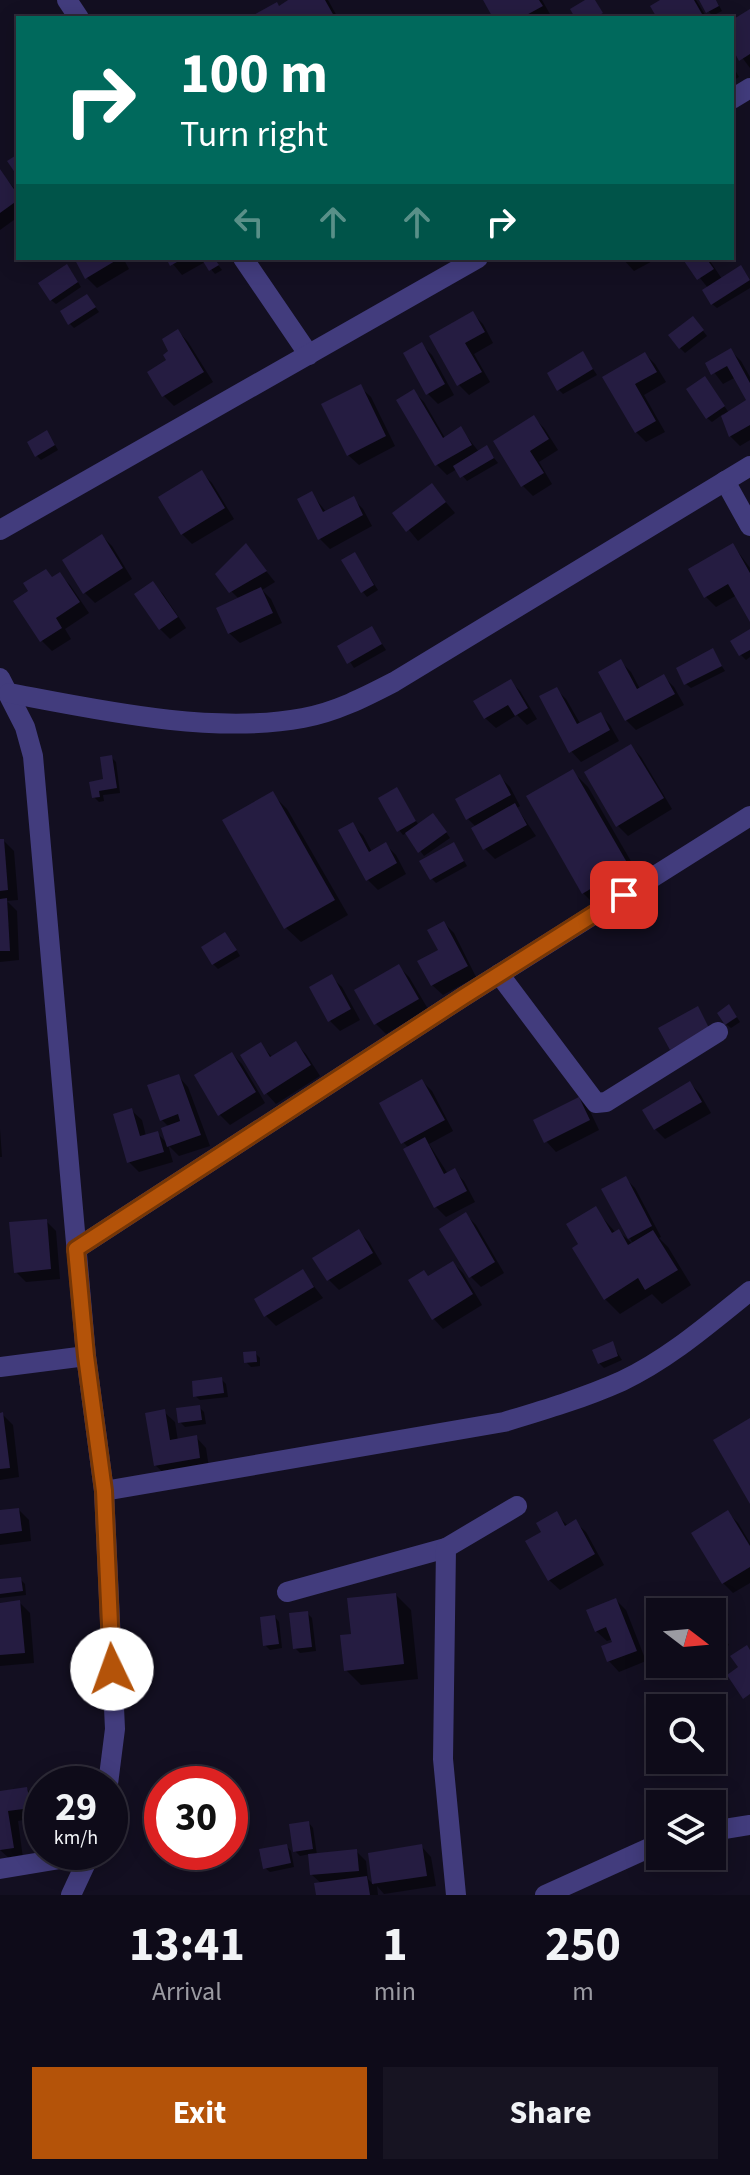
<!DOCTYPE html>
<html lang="en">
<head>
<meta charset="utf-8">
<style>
	body { margin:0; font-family:"Source Sans 3",sans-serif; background:#171422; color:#f1f3f6; height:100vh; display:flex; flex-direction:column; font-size:30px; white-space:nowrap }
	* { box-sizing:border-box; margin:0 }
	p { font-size:26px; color:#9b9ba2 }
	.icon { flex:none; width:44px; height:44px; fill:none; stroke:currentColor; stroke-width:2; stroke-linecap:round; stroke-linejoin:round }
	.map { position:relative; height:1895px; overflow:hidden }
	.panel { display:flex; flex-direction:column; background:#0e0b19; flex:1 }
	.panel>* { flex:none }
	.guide { position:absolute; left:16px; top:16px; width:718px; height:244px; border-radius:0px; box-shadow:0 4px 20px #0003,0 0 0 2px #2e2b38; background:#00695c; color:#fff; overflow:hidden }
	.needle { width:52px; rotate:106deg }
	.fabs { position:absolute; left:646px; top:1598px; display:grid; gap:16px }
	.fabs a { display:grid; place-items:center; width:80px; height:80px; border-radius:0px; background:#0e0b19; box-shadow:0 4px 20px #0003,0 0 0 2px #2e2b38; font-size:40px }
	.speed { position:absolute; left:24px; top:1766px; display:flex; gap:16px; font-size:40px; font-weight:700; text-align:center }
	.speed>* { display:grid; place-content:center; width:104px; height:104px; border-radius:50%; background:#0e0b19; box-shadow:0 4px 20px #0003,0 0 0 2px #2e2b38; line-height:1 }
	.speed small { font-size:20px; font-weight:400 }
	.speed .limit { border:12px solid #d22; background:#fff; color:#111 }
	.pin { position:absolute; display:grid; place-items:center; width:68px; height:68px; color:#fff; margin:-34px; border-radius:16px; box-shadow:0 4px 12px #0006 }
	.me { position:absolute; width:88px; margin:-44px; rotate:357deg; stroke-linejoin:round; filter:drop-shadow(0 0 6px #0008) }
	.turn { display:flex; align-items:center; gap:28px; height:168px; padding:0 32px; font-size:36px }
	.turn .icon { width:104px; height:104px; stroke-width:2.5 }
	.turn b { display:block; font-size:56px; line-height:68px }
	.lanes { display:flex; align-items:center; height:76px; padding:0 32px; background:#0003; justify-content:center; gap:40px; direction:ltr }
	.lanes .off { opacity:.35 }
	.eta { display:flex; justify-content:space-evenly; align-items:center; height:136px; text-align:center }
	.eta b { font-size:48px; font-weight:700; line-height:56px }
	.primary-button { display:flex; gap:16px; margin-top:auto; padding:16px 32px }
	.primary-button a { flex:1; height:92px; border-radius:0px; background:#b45309; color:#fff; font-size:32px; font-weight:700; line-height:92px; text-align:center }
	.primary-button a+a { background:#171422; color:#f1f3f6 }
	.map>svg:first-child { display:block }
</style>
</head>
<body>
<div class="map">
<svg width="750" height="1895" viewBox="0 0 750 1895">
	<rect width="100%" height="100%" fill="#130f21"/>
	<!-- shadow -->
	<g fill="#0007">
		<path d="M 292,0 L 328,0 L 338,18 L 252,18 L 276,4 L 280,7 Z"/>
		<path d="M 486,0 L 542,0 L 551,16 L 496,18 Z"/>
		<path d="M 664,0 L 696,0 L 707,18 L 660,18 Z"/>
		<path d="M 702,0 L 716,0 L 722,11 L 712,16 Z"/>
		<path d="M 750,12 L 750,68 L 732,44 L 732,23 Z"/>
		<path d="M 732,65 L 739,77 L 732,81 Z"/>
		<path d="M 0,171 L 18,193 L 18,217 L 0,230 Z"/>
		<path d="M 79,258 L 123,258 L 129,269 L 97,288 L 87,278 Z"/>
		<path d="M 168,258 L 213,258 L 222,270 L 215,274 L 205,262 L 182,275 Z"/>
		<path d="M 622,258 L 658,258 L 634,271 Z"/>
		<path d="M 684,258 L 708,258 L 722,279 L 745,272 L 750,280 L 750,288 L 717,308 L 712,304 L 708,288 Z"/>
		<path d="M 71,271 L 81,287 L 56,304 L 51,300 Z"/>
		<path d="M 87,296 L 99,312 L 74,328 L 70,324 Z"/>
		<path d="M 472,313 L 483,324 L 493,343 L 474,354 L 490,382 L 469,395 L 459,385 L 432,337 Z"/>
		<path d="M 697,323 L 707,336 L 685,353 L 680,348 Z"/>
		<path d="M 178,331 L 188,342 L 213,382 L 174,406 L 164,396 L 150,373 L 169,361 Z"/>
		<path d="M 421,344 L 432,355 L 454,395 L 438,404 L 428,394 Z"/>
		<path d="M 731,351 L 741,361 L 750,377 L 750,440 L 740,446 L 730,436 L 723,414 L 712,422 L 707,418 L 705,378 L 729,413 L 749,401 L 736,377 L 723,384 L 707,363 Z"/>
		<path d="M 583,354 L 597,375 L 563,394 L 559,390 Z"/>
		<path d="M 645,354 L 655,364 L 666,382 L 644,395 L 665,432 L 646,442 L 636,432 L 605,378 Z"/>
		<path d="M 360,387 L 371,397 L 395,446 L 359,465 L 348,455 Z"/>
		<path d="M 414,392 L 424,402 L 445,438 L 461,429 L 479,452 L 486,448 L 498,463 L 467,481 L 457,469 L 447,475 L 437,465 L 399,400 Z"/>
		<path d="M 534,418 L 544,428 L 558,450 L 539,462 L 552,484 L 533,496 L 523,486 Z"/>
		<path d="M 51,438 L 58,450 L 41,460 L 36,455 Z"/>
		<path d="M 202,473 L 212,483 L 234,519 L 192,544 L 182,534 Z"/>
		<path d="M 432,486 L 455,513 L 418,541 L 395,513 Z"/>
		<path d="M 311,493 L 327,513 L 353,499 L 363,509 L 372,526 L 330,549 L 319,538 Z"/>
		<path d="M 102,536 L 112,546 L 132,579 L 95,603 L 85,593 Z"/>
		<path d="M 733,545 L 750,568 L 750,618 L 737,595 L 716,607 L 706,597 Z"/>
		<path d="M 246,546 L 275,582 L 262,590 L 271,599 L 282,623 L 240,643 L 229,633 L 239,599 L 231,591 Z"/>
		<path d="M 355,554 L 378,590 L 367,597 L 363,592 Z"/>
		<path d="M 60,575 L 70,585 L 89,613 L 65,629 L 71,639 L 52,651 L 42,641 L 16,602 Z"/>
		<path d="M 153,584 L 163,594 L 186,628 L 170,639 L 160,629 Z"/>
		<path d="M 372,629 L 386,650 L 354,668 L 340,646 Z"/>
		<path d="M 750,632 L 750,657 L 746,660 L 741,655 Z"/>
		<path d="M 712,651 L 725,671 L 691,688 L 686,684 Z"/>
		<path d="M 621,662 L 631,672 L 640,689 L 664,677 L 674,687 L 684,705 L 636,730 L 626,720 Z"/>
		<path d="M 510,681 L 520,691 L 537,719 L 527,725 L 517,715 L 496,728 L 485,718 Z"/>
		<path d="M 556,689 L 566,699 L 581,725 L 600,714 L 610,725 L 619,741 L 581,762 L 571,751 Z"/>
		<path d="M 631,746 L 641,757 L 672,809 L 628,836 L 618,826 Z"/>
		<path d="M 111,757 L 116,762 L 120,793 L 103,795 L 104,801 L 99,802 L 94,797 L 106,781 Z"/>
		<path d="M 573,772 L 588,787 L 643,882 L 598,908 L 583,893 Z"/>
		<path d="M 500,777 L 510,787 L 520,806 L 517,808 L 536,836 L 495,859 L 485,849 L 476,827 L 468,819 Z"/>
		<path d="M 397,790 L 419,826 L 438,820 L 450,838 L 424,856 L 407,833 L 403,835 L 399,830 Z"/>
		<path d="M 272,794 L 287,809 L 348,915 L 301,942 L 285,927 Z"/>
		<path d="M 352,825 L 363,835 L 372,852 L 386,845 L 396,855 L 406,874 L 378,890 L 367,879 Z"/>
		<path d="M 0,841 L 4,841 L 14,851 L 18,900 L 7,901 L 17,911 L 19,960 L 0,962 Z"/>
		<path d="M 454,844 L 467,866 L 436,883 L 432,879 Z"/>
		<path d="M 444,923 L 454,933 L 476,977 L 443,995 L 432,985 L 441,951 Z"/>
		<path d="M 230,939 L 240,956 L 218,969 L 213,964 Z"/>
		<path d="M 399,967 L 409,977 L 428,1009 L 386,1034 L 375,1023 Z"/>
		<path d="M 331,977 L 342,987 L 360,1020 L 340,1031 L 330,1021 Z"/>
		<path d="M 733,1011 L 740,1022 L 731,1028 L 726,1024 Z"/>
		<path d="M 260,1044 L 273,1058 L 296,1044 L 306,1054 L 320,1076 L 276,1104 L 266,1093 Z"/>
		<path d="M 232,1054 L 242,1064 L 265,1103 L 230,1125 L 220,1115 Z"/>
		<path d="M 178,1076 L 188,1087 L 210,1146 L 179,1156 L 168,1145 L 173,1162 L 139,1172 L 129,1162 L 131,1110 L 142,1120 L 146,1136 L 157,1133 L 169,1145 L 169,1127 L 161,1119 Z"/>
		<path d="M 422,1081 L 432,1091 L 453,1131 L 429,1144 L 448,1174 L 454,1171 L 464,1181 L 475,1202 L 446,1217 L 436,1207 L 409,1148 L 403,1142 Z"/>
		<path d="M 690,1083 L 700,1094 L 711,1113 L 665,1139 L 655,1129 Z"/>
		<path d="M 579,1099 L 589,1109 L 599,1130 L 556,1152 L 546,1141 Z"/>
		<path d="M 0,1129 L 2,1157 L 0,1157 Z"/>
		<path d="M 625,1178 L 635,1188 L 661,1237 L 659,1238 L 668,1247 L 691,1285 L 662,1304 L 652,1294 L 620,1314 L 605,1299 L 581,1245 L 595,1209 L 616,1233 L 618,1231 L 633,1244 L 604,1190 Z"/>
		<path d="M 466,1215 L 476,1225 L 504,1273 L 481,1287 L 471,1277 Z"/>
		<path d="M 46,1221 L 56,1231 L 60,1279 L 26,1282 L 16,1272 Z"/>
		<path d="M 359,1232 L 369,1242 L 382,1264 L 339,1290 L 329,1280 L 315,1258 Z"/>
		<path d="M 453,1263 L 463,1273 L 482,1305 L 443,1329 L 433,1318 L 429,1278 Z"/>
		<path d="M 303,1272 L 323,1298 L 276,1326 L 266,1316 L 256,1300 Z"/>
		<path d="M 612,1344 L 622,1360 L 604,1368 L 599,1363 Z"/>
		<path d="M 255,1353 L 260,1358 L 260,1366 L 251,1367 L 246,1362 Z"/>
		<path d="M 221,1379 L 226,1384 L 228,1397 L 200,1400 L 195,1396 Z"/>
		<path d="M 199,1407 L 204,1412 L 206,1424 L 185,1427 L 180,1422 Z"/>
		<path d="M 164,1412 L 175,1422 L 178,1441 L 196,1437 L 206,1448 L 209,1468 L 166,1475 L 155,1465 Z"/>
		<path d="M 2,1414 L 13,1425 L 19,1477 L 0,1480 L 0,1415 Z"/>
		<path d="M 19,1510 L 29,1520 L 31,1541 L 0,1545 L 0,1512 Z"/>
		<path d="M 728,1513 L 738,1523 L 750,1543 L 750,1583 L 733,1593 L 723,1583 Z"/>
		<path d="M 556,1514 L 568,1526 L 575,1522 L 586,1532 L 604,1565 L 560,1590 L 549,1580 L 544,1533 Z"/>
		<path d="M 20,1579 L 25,1584 L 26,1595 L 0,1598 L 0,1581 Z"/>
		<path d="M 396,1595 L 411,1610 L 418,1679 L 361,1685 L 346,1670 Z"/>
		<path d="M 616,1600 L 626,1610 L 646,1661 L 619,1672 L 609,1661 L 604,1647 L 614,1643 L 613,1639 L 607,1641 L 596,1631 Z"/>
		<path d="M 19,1602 L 30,1613 L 34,1663 L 0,1666 L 0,1605 Z"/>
		<path d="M 307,1613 L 312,1618 L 316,1651 L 300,1653 L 295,1648 Z"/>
		<path d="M 275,1617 L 279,1622 L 282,1648 L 270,1650 L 265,1645 Z"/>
		<path d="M 712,1628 L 720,1630 L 729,1645 L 712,1656 Z"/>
		<path d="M 27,1789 L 37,1799 L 40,1817 L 18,1821 L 23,1858 L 11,1860 L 0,1850 L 0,1793 Z"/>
		<path d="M 309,1823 L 313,1828 L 317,1855 L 356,1851 L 366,1861 L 368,1879 L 374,1885 L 370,1854 L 421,1846 L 431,1857 L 436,1886 L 384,1894 L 377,1886 L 378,1895 L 318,1895 L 322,1884 L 312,1875 L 310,1854 L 300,1856 L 295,1851 Z"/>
		<path d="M 286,1846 L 291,1851 L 294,1867 L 270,1872 L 265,1868 Z"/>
	</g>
	<!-- building -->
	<g fill="#251c41">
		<path d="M 288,0 L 325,0 L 334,16 L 248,18 L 277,2 L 279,6 Z"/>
		<path d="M 483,0 L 539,0 L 543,6 L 521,18 L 493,18 Z"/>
		<path d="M 585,0 L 595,0 L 603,13 L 594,18 L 575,18 L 570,9 Z"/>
		<path d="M 660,0 L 694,0 L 702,14 L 695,18 L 657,18 L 650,6 Z"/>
		<path d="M 699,0 L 716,0 L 719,6 L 706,13 Z"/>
		<path d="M 750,9 L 750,54 L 739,61 L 732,48 L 732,20 Z"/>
		<path d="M 18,154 L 18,177 L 7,161 Z"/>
		<path d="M 0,169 L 18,195 L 18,200 L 0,213 Z"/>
		<path d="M 74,258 L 120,258 L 85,279 Z"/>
		<path d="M 166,258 L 184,258 L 170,266 Z"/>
		<path d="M 201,258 L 214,258 L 219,265 L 209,271 Z"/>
		<path d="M 682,258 L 706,258 L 714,269 L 697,280 Z"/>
		<path d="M 67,264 L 78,282 L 50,301 L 38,283 Z"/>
		<path d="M 741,265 L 750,280 L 711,305 L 702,290 Z"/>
		<path d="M 87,294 L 96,307 L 68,325 L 60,311 Z"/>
		<path d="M 473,311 L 485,332 L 465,343 L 482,372 L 457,386 L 429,336 Z"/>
		<path d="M 693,316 L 704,330 L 679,349 L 668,335 Z"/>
		<path d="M 178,329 L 204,372 L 162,397 L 147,372 L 166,360 L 163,355 L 168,351 L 162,339 Z"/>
		<path d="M 422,342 L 445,384 L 426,395 L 403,353 Z"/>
		<path d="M 731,348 L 750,383 L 750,425 L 729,437 L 721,416 L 746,400 L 727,366 L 711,375 L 705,363 Z"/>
		<path d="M 583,351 L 593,369 L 557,391 L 547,373 Z"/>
		<path d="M 645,352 L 657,372 L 635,384 L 656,421 L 635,433 L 602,377 Z"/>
		<path d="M 705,376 L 725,406 L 706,419 L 686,389 Z"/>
		<path d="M 361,384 L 386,436 L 347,456 L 321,404 Z"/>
		<path d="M 414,389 L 443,438 L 461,426 L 472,445 L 435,466 L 396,400 Z"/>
		<path d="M 534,415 L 549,439 L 530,451 L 544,473 L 521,487 L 493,441 Z"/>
		<path d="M 47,430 L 55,445 L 35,457 L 27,442 Z"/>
		<path d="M 487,445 L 494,458 L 460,478 L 453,466 Z"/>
		<path d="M 202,470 L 225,508 L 181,535 L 158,497 Z"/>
		<path d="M 432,483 L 446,502 L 406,532 L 392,513 Z"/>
		<path d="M 312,491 L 323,512 L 354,496 L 363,515 L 318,540 L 297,499 Z"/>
		<path d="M 102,534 L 123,568 L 83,594 L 62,560 Z"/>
		<path d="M 246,543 L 267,571 L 229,593 L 215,574 Z"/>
		<path d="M 733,543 L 750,573 L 750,622 L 728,584 L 704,598 L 688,569 Z"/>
		<path d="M 355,552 L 374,585 L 361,593 L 341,560 Z"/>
		<path d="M 46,569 L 52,577 L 60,572 L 80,602 L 56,618 L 62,628 L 40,642 L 13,601 L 28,591 L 23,583 Z"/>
		<path d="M 153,581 L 178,617 L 159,630 L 134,594 Z"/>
		<path d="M 261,587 L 273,613 L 228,634 L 216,608 Z"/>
		<path d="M 372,626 L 382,644 L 347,664 L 337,646 Z"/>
		<path d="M 750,629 L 750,650 L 739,656 L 730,641 Z"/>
		<path d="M 713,648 L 722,666 L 684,685 L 676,668 Z"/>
		<path d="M 621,659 L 637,689 L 664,674 L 675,694 L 625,721 L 598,672 Z"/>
		<path d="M 511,679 L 528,708 L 515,716 L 508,705 L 484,719 L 473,701 Z"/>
		<path d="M 557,687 L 577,724 L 601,712 L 610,730 L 569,753 L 539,696 Z"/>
		<path d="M 631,744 L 664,798 L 616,827 L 584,772 Z"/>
		<path d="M 112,755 L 117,788 L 99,791 L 100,797 L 92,798 L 89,782 L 103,779 L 100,757 Z"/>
		<path d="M 573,769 L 629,866 L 582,894 L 526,796 Z"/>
		<path d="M 500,774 L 511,795 L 466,820 L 455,799 Z"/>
		<path d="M 397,787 L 416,821 L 397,832 L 378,798 Z"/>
		<path d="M 273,791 L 335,900 L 284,929 L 222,820 Z"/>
		<path d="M 515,803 L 527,825 L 483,850 L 471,828 Z"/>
		<path d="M 433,813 L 447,832 L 418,853 L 405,833 Z"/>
		<path d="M 353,822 L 369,852 L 386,842 L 397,863 L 366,881 L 338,830 Z"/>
		<path d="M 0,839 L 4,839 L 8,890 L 0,891 Z"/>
		<path d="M 454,842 L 464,861 L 430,880 L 419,861 Z"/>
		<path d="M 7,898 L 10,951 L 0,951 L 0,899 Z"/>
		<path d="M 444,921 L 468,966 L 431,986 L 417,961 L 438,950 L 427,930 Z"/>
		<path d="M 225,932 L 237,950 L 212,965 L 201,947 Z"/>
		<path d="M 399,964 L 419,999 L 374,1025 L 354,990 Z"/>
		<path d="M 332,974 L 351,1009 L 328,1022 L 309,987 Z"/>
		<path d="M 729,1004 L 737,1017 L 725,1025 L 717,1013 Z"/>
		<path d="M 698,1006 L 709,1028 L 670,1050 L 658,1028 Z"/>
		<path d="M 296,1041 L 311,1065 L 264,1095 L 240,1055 L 261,1042 L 270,1057 Z"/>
		<path d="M 232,1052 L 256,1092 L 218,1116 L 194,1075 Z"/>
		<path d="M 179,1074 L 201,1135 L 167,1147 L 161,1128 L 180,1121 L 178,1114 L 160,1121 L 147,1085 Z"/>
		<path d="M 422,1079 L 445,1120 L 401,1144 L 379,1103 Z"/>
		<path d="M 690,1081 L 702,1102 L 654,1130 L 642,1110 Z"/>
		<path d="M 579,1097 L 590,1120 L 544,1143 L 533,1120 Z"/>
		<path d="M 132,1108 L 140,1136 L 158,1131 L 164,1152 L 127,1163 L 113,1114 Z"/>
		<path d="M 425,1137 L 444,1174 L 455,1168 L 467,1191 L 434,1208 L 403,1149 Z"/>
		<path d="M 626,1176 L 652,1226 L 628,1239 L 601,1189 Z"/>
		<path d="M 596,1206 L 612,1233 L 619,1229 L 628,1245 L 653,1230 L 678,1270 L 645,1290 L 638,1278 L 604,1300 L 572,1248 L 578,1244 L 566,1224 Z"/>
		<path d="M 466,1212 L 495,1262 L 469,1278 L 439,1229 Z"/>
		<path d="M 47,1219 L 51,1269 L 14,1273 L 9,1222 Z"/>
		<path d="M 359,1229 L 373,1253 L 327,1281 L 312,1258 Z"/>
		<path d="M 453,1261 L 473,1294 L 432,1320 L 408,1280 L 424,1270 L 428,1276 Z"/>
		<path d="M 303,1269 L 314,1287 L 264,1317 L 254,1299 Z"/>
		<path d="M 613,1341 L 618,1356 L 598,1364 L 592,1350 Z"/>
		<path d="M 256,1351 L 257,1362 L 244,1363 L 243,1352 Z"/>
		<path d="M 222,1377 L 224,1393 L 193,1397 L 192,1381 Z"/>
		<path d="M 200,1405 L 202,1420 L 178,1423 L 176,1408 Z"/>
		<path d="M 165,1409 L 170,1440 L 197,1435 L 200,1458 L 154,1466 L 145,1413 Z"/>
		<path d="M 3,1412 L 10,1468 L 0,1469 L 0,1413 Z"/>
		<path d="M 750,1418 L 750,1504 L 713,1440 Z"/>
		<path d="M 19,1508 L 22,1531 L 0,1534 L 0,1510 Z"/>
		<path d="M 728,1510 L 750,1546 L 750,1567 L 722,1584 L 691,1533 Z"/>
		<path d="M 557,1511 L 565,1526 L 576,1519 L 595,1554 L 548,1581 L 525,1541 L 541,1532 L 536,1523 Z"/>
		<path d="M 21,1577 L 23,1591 L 0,1594 L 0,1579 Z"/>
		<path d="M 396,1593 L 404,1664 L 344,1671 L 340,1635 L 351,1634 L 347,1598 Z"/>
		<path d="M 616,1598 L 637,1651 L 607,1662 L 601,1646 L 612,1642 L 606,1627 L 595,1632 L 586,1610 Z"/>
		<path d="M 20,1600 L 25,1653 L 0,1655 L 0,1603 Z"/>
		<path d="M 308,1611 L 312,1647 L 293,1649 L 289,1613 Z"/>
		<path d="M 275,1615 L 279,1644 L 263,1646 L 260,1617 Z"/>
		<path d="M 716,1623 L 726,1640 L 712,1648 L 712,1626 Z"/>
		<path d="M 747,1645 L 750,1650 L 750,1694 L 743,1699 L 727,1675 L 738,1667 L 730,1656 Z"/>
		<path d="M 27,1787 L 31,1808 L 8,1811 L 14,1848 L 0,1850 L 0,1791 Z"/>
		<path d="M 309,1821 L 313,1849 L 293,1852 L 289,1824 Z"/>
		<path d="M 287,1844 L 291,1863 L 263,1869 L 259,1849 Z"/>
		<path d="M 422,1844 L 427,1876 L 372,1884 L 368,1853 Z"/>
		<path d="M 357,1849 L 359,1871 L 310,1875 L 308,1854 Z"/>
		<path d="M 367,1876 L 370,1895 L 316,1895 L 314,1883 Z"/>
	</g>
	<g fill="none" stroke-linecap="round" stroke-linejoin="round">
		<!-- street -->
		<g stroke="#423c7d" stroke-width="20">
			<path d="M 67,0 L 79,18"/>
			<path d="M 732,99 L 750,88"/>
			<path d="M 243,258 L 309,355"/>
			<path d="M 725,481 L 750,526"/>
			<path d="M 0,530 L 478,258"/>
			<path d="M 0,678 L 25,727 L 33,756 L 86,1356 L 104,1491 L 115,1729 L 108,1784"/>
			<path d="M 9,693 C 99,710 213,735 303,718 C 336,712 365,697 394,682 L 750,466"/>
			<path d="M 499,974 L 596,1103 L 606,1102 L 718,1032"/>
			<path d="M 76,1249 L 463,997 L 750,816"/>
			<path d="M 0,1367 L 86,1356"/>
			<path d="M 104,1491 L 504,1422 C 544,1410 584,1398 622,1381 C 669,1359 710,1323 750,1291"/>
			<path d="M 287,1592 L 446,1548"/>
			<path d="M 712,1831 L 750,1825"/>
			<path d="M 0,1869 L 90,1854"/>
			<path d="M 71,1895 L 91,1852"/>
			<path d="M 456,1895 L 443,1759 L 446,1548 L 517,1506"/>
			<path d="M 545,1895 L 660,1843"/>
		</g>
	</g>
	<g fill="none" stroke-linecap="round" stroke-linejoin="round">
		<defs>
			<path id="route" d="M 112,1669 L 104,1491 L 86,1356 L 76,1249 L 463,997 L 624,895"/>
		</defs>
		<!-- route casing -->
		<use href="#route" stroke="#753606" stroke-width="20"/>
		<!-- route -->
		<use href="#route" stroke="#b45309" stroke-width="14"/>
	</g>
</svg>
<div class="fabs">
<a><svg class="needle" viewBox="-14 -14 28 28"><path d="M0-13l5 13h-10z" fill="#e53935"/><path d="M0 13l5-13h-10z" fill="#9b9ba2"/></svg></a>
<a><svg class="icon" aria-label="search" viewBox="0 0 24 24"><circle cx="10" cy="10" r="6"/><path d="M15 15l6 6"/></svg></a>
<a><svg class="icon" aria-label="layers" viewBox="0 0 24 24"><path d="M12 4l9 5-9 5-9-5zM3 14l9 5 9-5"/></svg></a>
</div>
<div class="speed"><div>29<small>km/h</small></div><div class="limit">30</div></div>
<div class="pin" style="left:624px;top:895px;background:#d93025"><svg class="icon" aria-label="arrive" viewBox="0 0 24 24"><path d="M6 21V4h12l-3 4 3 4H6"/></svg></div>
<svg class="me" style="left:112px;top:1669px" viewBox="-20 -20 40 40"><circle r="19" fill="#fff"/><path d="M0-13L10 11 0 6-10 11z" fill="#b45309"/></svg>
<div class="guide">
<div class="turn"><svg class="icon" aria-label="right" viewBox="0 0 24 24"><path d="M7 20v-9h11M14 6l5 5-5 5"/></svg><div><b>100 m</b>Turn right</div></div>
<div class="lanes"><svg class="icon off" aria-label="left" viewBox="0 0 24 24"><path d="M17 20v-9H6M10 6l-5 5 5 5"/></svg><svg class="icon off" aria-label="ahead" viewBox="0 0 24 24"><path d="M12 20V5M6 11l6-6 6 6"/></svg><svg class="icon off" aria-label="ahead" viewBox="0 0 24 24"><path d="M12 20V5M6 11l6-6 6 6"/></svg><svg class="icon" aria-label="right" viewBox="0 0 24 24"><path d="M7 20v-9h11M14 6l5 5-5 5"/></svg></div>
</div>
</div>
<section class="panel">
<div class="eta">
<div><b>13:41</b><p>Arrival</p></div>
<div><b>1</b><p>min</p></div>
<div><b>250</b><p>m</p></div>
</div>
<div class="primary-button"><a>Exit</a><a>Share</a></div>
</section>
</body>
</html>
